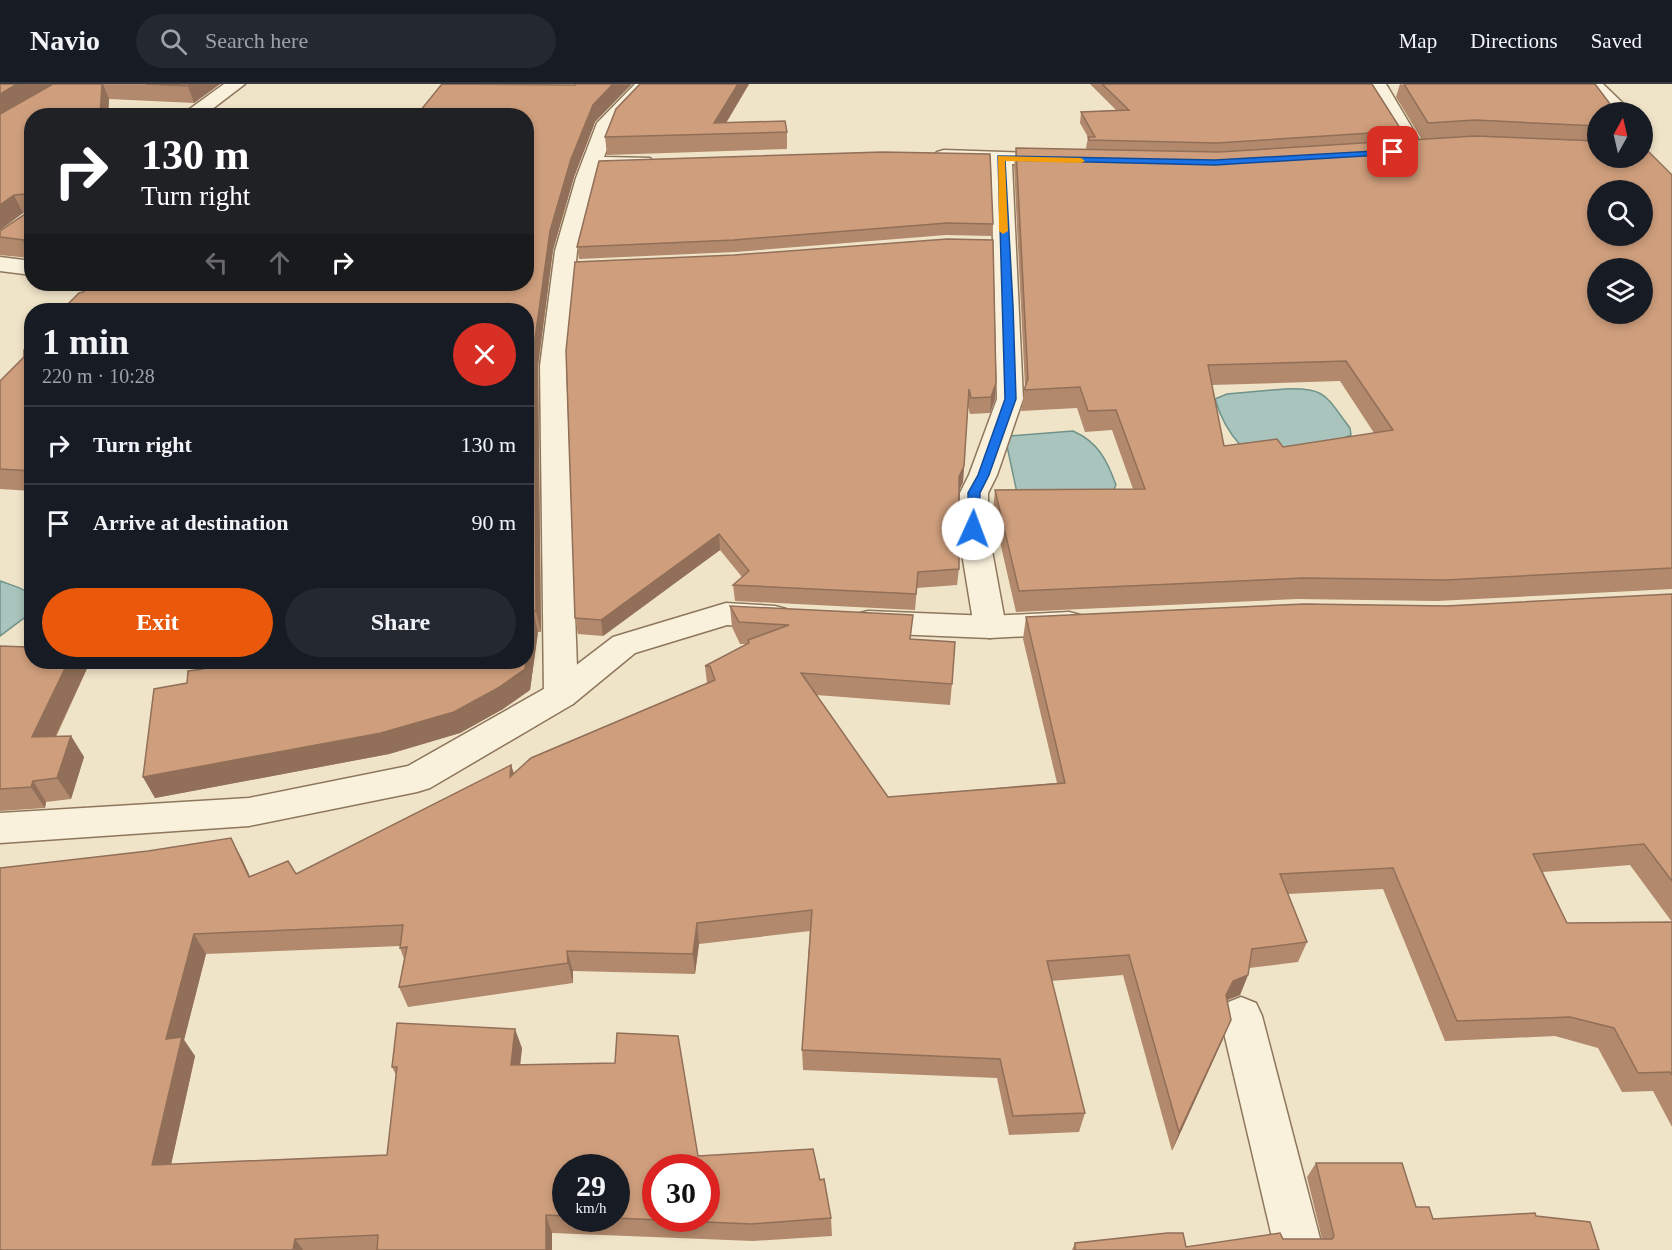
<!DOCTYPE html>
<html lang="en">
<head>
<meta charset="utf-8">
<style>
	body { margin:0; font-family:Georgia,serif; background:#242831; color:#f1f3f6; height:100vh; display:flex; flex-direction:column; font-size:22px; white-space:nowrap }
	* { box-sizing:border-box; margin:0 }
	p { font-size:20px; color:#9ea1a6 }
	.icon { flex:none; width:33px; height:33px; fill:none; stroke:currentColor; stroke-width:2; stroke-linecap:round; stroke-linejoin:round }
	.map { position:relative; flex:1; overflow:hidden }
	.drawer { position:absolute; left:24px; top:219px; width:510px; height:366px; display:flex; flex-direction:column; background:#171b24; border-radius:24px; box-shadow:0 3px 9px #0003 }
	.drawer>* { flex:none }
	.top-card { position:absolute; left:24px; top:24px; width:510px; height:183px; border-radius:24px; box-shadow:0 3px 9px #0003; background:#202124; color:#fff; overflow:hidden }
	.needle { width:39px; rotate:8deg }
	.tools { position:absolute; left:1587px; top:18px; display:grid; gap:12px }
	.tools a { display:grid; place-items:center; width:66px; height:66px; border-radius:50%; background:#171b24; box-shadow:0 3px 9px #0003; font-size:30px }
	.speed { position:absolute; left:552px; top:1070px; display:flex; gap:12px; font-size:30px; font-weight:700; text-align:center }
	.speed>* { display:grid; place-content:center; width:78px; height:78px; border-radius:50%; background:#171b24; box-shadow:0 3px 9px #0003; line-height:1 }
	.speed small { font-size:15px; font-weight:400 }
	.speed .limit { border:9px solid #d22; background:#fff; color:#111 }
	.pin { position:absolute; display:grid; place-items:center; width:51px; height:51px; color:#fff; margin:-26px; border-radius:12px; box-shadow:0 3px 9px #0006 }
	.me { position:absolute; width:66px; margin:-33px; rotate:2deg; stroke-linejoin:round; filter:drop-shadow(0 0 4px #0008) }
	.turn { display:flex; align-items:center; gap:21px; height:126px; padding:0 18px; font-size:27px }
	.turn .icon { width:78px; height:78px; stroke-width:2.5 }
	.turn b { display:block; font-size:42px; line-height:51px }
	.lanes { display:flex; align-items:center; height:57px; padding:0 18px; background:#0003; justify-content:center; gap:30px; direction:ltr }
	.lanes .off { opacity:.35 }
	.round { display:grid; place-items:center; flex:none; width:63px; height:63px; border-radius:32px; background:#242831 }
	.head { display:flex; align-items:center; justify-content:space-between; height:102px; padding:0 18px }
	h1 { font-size:36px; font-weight:700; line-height:45px }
	.cta { display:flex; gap:12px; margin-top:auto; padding:12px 18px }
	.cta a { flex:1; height:69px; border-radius:36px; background:#ea580c; color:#fff; font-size:24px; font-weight:700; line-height:69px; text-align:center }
	.cta a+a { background:#242831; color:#f1f3f6 }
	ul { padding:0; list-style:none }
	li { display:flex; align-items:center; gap:18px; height:78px; padding:0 18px; border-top:2px solid #363941 }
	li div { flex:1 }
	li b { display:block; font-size:22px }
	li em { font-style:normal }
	header { display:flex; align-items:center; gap:36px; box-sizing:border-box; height:84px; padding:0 30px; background:#171b24; border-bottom:2px solid #363941 }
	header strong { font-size:28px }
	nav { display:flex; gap:33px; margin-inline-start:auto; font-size:21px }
	.search { width:420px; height:54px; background:#242831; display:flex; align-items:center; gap:15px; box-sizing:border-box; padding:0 21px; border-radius:33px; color:#9ea1a6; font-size:22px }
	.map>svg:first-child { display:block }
</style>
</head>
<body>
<header>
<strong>Navio</strong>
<div class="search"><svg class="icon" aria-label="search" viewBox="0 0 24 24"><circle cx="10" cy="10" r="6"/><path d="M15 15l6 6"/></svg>Search here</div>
<nav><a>Map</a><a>Directions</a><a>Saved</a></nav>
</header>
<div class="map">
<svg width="1672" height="1166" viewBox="0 0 1672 1166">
	<rect width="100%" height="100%" fill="#f0e4c8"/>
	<!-- water -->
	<g fill="#a9c4bc" stroke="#6f938a" stroke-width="1.5">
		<path d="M 1285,305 C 1327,303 1326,313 1350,344 L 1351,351 C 1322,365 1274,365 1241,362 C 1229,349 1220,332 1215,315 L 1227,310 Z"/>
		<path d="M 1073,347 C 1098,358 1107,376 1116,401 L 1111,411 L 1017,409 L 1007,362 L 1010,352 Z"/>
		<path d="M 0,497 C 21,505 32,503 32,528 L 0,552 Z"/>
	</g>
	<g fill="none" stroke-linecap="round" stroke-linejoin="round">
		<defs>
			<g id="minor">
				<path d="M 224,0 L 245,0 L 203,32 L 180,32 Z"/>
				<path d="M 635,0 L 655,0 L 616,41 L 604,73 L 650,74 L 653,78 L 650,82 L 599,86 L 577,167 L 566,282 L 578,611 L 573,620 L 561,623 L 549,620 L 544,611 L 540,282 L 555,167 L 576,94 L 597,39 Z"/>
				<path d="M 1367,0 L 1386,0 L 1425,66 L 1422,70 L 1408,70 Z"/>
				<path d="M 1583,0 L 1603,0 L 1632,28 L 1611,28 Z"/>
				<path d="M 944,66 L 1060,70 L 1067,72 L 1070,76 L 1067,80 L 1060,82 L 1012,80 L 1023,315 L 997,391 L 988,409 L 988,445 L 1006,543 L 1001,551 L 990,554 L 979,551 L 974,543 L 958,445 L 960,409 L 969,391 L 997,315 L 991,80 L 937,76 L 934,72 L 937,68 Z"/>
				<path d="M 0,173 L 32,177 L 32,191 L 0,187 Z"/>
				<path d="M 1241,913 L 1256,919 L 1262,932 L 1323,1166 L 1275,1166 L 1220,932 L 1226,919 Z"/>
			</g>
			<g id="tertiary">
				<path d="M 726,519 L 775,522 L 786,525 L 791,533 L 786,541 L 775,544 L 727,541 L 635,569 L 573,620 L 430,704 L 417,708 L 249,742 L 0,759 L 0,729 L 249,714 L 408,682 L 549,602 L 613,553 Z"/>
				<path d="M 868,527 L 990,532 L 1069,528 L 1080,531 L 1085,539 L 1080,547 L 1069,550 L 990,554 L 868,549 L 857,546 L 852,538 L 857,530 Z"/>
			</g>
		</defs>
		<!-- minor casing -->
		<use href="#minor" stroke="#8d765c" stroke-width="3"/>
		<!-- tertiary casing -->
		<use href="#tertiary" stroke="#8d765c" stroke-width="3"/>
		<!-- minor -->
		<use href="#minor" fill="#faf1dc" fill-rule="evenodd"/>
		<!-- tertiary -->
		<use href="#tertiary" fill="#faf1dc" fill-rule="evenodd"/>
	</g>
	<!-- wall -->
	<g fill="#b2896c" fill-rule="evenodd">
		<path d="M 0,0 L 220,0 L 194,19 L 109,15 L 108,32 L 32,32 L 32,178 L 30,174 L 0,171 L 0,147 L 25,130 L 25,129 L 23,129 L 0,146 Z"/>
		<path d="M 749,0 L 726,39 L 787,48 L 787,65 L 607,71 L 605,53 Z"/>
		<path d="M 1090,0 L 1372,0 L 1402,47 L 1399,57 L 1422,56 L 1396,13 L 1400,0 L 1598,28 L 1598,74 L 1672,91 L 1672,505 L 1437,517 L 1297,515 L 1016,528 L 993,427 L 995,406 L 1133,405 L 1112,346 L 1085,348 L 1077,324 L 1021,327 L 1025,303 L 1014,82 L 1016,64 L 1087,66 L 1086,64 L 1088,53 L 1080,39 L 1081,28 L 1116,26 ZM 1340,297 L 1374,349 L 1283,363 L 1224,362 L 1212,301 Z"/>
		<path d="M 595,38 L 574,93 L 553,166 L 538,282 L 541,548 L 538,548 L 530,606 L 503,625 L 460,649 L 389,670 L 155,714 L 143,693 L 526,578 L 526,226 L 83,208 Z"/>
		<path d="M 990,70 L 993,140 L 992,152 L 946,151 L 735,168 L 579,175 L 577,163 Z"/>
		<path d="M 32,258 L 32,407 L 0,405 L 0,297 L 24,273 Z"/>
		<path d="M 566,267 L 996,299 L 995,315 L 990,329 L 970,330 L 968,322 L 963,398 L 959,406 L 959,485 L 957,501 L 917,504 L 915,526 L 735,517 L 733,501 L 742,493 L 720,466 L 603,552 L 578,550 L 575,534 Z"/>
		<path d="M 1672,510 L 1672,1043 L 1653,1007 L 1622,1008 L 1598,964 L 1555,952 L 1445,957 L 1383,805 L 1288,810 L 1307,858 L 1298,878 L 1249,884 L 1248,891 L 1240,911 L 1227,916 L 1223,955 L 1172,1067 L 1123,891 L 1051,897 L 1085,1029 L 1079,1048 L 1009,1051 L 997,994 L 803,986 L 802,966 L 810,847 L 699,860 L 695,890 L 573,887 L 573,899 L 408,923 L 399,903 L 404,875 L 400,864 L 400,862 L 206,870 L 184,956 L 195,972 L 171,1080 L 387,1071 L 396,991 L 392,983 L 522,964 L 520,981 L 698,1072 L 820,1096 L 831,1134 L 832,1152 L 753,1157 L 552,1149 L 552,1166 L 0,1166 L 0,784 L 242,775 L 250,793 L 296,790 L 511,681 L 514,689 L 707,599 L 705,582 L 748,560 L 740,560 L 732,543 L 730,522 L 911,555 L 952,600 L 950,621 L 816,611 L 888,713 L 1057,699 L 1023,555 L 1026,533 L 1446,522 ZM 1630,781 L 1672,838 L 1567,839 L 1543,788 ZM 566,1083 L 616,1134 L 566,1134 Z"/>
		<path d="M 0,562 L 28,563 L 90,578 L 56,653 L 71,652 L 84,673 L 71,715 L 46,718 L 45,724 L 0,727 Z"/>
		<path d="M 1316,1079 L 1416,1123 L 1433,1135 L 1536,1132 L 1599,1166 L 1072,1166 L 1075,1159 L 1186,1163 L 1283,1155 L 1322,1155 L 1307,1093 Z"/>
	</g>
	<!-- shaded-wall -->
	<g fill="#916f58">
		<path d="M 17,0 L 54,0 L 0,31 L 0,10 Z"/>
		<path d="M 102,0 L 103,0 L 109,15 L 108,32 L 100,32 Z"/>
		<path d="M 191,0 L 220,0 L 194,19 L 188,2 Z"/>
		<path d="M 613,0 L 632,0 L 595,38 L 574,93 L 553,166 L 538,282 L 541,548 L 536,527 L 534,262 L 550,147 L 571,75 L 593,21 Z"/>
		<path d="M 738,0 L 749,0 L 720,49 L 714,39 Z"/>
		<path d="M 14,111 L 23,129 L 0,146 L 0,121 Z"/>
		<path d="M 996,299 L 995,315 L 990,329 L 991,313 Z"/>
		<path d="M 964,382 L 963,398 L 958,409 L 959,393 Z"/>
		<path d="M 719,450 L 720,466 L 603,552 L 601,536 Z"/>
		<path d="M 533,527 L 538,548 L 530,606 L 503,625 L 460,649 L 389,670 L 155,714 L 143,693 Z"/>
		<path d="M 68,578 L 90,578 L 45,674 L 32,653 Z"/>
		<path d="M 71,652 L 84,673 L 71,715 L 57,694 Z"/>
		<path d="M 511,681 L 517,702 L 510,693 Z"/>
		<path d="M 33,697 L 46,718 L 45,724 L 31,703 Z"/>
		<path d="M 231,754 L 242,775 L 260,814 L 249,793 Z"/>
		<path d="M 697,839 L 699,860 L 695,890 L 693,870 Z"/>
		<path d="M 194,850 L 206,870 L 184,956 L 195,972 L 167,1099 L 152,1081 L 166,955 Z"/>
		<path d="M 567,867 L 573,887 L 573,899 L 568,879 Z"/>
		<path d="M 1248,891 L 1240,911 L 1225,917 L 1226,911 L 1233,897 Z"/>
		<path d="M 1231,936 L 1223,955 L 1172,1067 L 1179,1048 Z"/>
		<path d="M 515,945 L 522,964 L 518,1000 L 511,981 Z"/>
		<path d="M 546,1131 L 552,1149 L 552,1166 L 546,1166 Z"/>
		<path d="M 295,1155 L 303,1166 L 293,1166 Z"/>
	</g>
	<!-- building -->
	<g fill="#cf9f7d" stroke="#916f58" stroke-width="1.5" fill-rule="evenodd">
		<path d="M 0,0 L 17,0 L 0,10 Z"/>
		<path d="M 53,0 L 102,0 L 100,32 L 32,32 L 32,165 L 25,165 L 24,156 L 0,153 L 0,147 L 25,130 L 25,110 L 14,111 L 0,121 L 0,30 Z"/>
		<path d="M 146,0 L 191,0 L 188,2 Z"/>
		<path d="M 442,0 L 575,1 L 575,0 L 613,0 L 593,21 L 571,75 L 550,147 L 534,262 L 536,527 L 533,527 L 526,574 L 526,226 L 62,226 L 79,209 L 83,208 L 91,200 L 526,200 L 526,32 L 416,32 Z"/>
		<path d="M 640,0 L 738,0 L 714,39 L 785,37 L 787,48 L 605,53 L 616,25 Z"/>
		<path d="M 1102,0 L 1372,0 L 1402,47 L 1217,59 L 1089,56 L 1088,53 L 1095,53 L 1081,28 L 1129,26 Z"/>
		<path d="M 1404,0 L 1595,0 L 1610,20 L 1614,28 L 1598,28 L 1598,42 L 1475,36 L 1428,39 Z"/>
		<path d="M 1475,52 L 1598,57 L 1598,74 L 1642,74 L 1642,61 L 1672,91 L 1672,484 L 1446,496 L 1304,494 L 1019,507 L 995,406 L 1145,405 L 1116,326 L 1088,327 L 1080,303 L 1024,306 L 1028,295 L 1016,64 L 1219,68 ZM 1598,106 L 1642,106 L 1642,152 L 1598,152 ZM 1598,184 L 1642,184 L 1642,230 L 1598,230 ZM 1346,277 L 1393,346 L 1283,363 L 1277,355 L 1224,362 L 1208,281 Z"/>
		<path d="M 882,68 L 990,70 L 993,140 L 947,139 L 734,156 L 577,163 L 599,77 Z"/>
		<path d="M 947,155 L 993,156 L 996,299 L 991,313 L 971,314 L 969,305 L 964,382 L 959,393 L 959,485 L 918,488 L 916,510 L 733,501 L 749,487 L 719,450 L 601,536 L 575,534 L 566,267 L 575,178 L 734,171 Z"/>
		<path d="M 32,258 L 32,387 L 0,385 L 0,297 L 24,273 L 24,266 Z"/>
		<path d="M 1672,510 L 1672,797 L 1644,760 L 1533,770 L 1567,839 L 1672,838 L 1672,991 L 1670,988 L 1638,989 L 1614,944 L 1570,933 L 1457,937 L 1393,784 L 1280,790 L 1307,858 L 1252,865 L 1248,891 L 1233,897 L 1226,911 L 1231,936 L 1179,1048 L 1129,871 L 1047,877 L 1085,1029 L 1013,1032 L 1000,975 L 802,966 L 812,826 L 697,839 L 693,870 L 567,867 L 568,879 L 399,903 L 407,863 L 400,864 L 403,841 L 194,850 L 166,955 L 182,953 L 152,1081 L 387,1071 L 397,983 L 392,983 L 397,939 L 515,945 L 511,981 L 615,979 L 617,949 L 678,952 L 698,1072 L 813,1065 L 820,1096 L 824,1095 L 831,1134 L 751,1140 L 615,1134 L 616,1134 L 616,1083 L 566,1083 L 566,1132 L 546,1131 L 546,1166 L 377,1166 L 378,1151 L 295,1155 L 293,1166 L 0,1166 L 0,784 L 148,767 L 231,754 L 249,793 L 288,777 L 296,790 L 511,681 L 510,693 L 531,674 L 715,596 L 710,582 L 705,582 L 749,559 L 748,556 L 789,541 L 739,538 L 730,522 L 913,531 L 910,555 L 955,558 L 952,600 L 801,589 L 888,713 L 1065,699 L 1026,533 L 1304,520 L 1446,522 ZM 656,1083 L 706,1083 L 706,1134 L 656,1134 Z"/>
		<path d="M 32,557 L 32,578 L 68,578 L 32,653 L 71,652 L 57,694 L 33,697 L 31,703 L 0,705 L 0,562 L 28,563 Z"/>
		<path d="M 204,578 L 526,578 L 525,585 L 498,604 L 454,628 L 381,649 L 143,693 L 154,605 L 187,599 L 188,587 L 203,585 Z"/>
		<path d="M 1316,1079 L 1402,1079 L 1416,1123 L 1429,1123 L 1433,1135 L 1535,1129 L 1536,1132 L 1590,1138 L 1599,1166 L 1075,1166 L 1075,1159 L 1167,1149 L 1183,1149 L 1186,1163 L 1280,1149 L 1283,1155 L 1332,1155 L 1334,1152 Z"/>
	</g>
	<!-- route -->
	<path fill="#1a73e8" stroke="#114b97" stroke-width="1.5" d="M 1393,66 L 1397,68 L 1396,70 L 1215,81 L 1005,76 L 1013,222 L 1016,315 L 989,391 L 980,409 L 979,445 L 978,447 L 969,447 L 968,409 L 978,391 L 1005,315 L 998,72 L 1215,76 Z"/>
	<!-- slow -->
	<path fill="#f59e0b" d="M 998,72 L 1081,74 L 1085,77 L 1081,79 L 1005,77 L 1008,147 L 1003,150 L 999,147 Z"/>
</svg>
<div class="tools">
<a><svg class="needle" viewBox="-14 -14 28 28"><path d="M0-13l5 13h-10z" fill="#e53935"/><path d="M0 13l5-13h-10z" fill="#9ea1a6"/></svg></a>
<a><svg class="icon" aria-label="search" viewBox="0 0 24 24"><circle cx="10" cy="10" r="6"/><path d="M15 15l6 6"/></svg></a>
<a><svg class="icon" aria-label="layers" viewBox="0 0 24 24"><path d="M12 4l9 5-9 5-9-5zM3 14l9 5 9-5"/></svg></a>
</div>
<div class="speed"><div>29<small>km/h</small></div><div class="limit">30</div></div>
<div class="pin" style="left:1393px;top:68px;background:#d93025"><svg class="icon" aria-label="arrive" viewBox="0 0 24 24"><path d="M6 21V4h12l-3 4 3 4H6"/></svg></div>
<svg class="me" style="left:973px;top:445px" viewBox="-20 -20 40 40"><circle r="19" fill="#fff"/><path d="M0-13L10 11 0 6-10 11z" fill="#1a73e8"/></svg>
<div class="top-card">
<div class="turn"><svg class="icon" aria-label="right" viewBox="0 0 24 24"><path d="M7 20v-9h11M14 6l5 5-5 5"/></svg><div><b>130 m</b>Turn right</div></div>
<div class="lanes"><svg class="icon off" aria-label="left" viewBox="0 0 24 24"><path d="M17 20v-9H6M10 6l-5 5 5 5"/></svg><svg class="icon off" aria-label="ahead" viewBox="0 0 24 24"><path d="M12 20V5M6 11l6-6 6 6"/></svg><svg class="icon" aria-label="right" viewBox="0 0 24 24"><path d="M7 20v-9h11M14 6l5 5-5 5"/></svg></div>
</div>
<section class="drawer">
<div class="head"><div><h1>1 min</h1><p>220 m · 10:28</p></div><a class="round" style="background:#d93025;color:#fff"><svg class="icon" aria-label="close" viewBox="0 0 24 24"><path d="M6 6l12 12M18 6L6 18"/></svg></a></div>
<ul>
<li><svg class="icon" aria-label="right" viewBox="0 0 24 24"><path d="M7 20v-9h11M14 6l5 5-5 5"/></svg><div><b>Turn right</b></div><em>130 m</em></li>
<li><svg class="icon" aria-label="arrive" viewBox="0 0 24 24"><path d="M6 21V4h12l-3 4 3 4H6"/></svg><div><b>Arrive at destination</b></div><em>90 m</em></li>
</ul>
<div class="cta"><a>Exit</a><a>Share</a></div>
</section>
</div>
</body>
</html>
